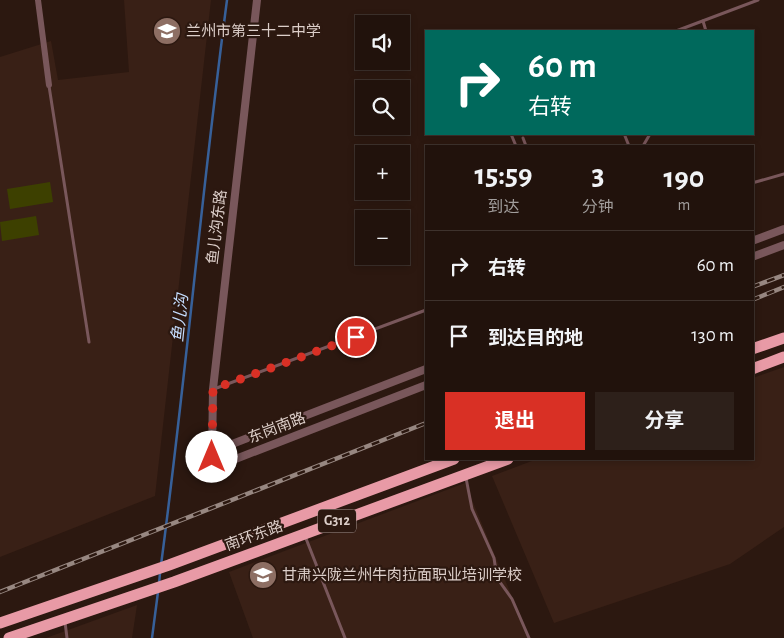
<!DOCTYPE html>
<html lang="zh">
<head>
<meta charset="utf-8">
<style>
	body { margin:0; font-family:"Alegreya Sans","Noto Sans SC",sans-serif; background:#2d201a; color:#f1f3f6; height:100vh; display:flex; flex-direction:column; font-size:19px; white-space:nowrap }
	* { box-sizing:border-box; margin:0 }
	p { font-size:16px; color:#a29e9d }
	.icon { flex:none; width:28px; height:28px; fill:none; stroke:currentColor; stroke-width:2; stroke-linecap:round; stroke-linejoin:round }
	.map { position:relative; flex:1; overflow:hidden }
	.details { position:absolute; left:425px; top:145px; width:329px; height:315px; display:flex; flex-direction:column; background:#21120c; border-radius:0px; box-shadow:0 2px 8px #0003,0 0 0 1px #3e322d }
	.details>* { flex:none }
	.guide { position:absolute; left:425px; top:30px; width:329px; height:105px; border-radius:0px; box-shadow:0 2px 8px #0003,0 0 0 1px #3e322d; background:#00695c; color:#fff; overflow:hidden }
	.buttons { position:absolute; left:355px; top:15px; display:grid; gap:10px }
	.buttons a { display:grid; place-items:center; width:55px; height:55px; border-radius:0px; background:#21120c; box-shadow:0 2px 8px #0003,0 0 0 1px #3e322d; font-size:25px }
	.pin { position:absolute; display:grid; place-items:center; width:42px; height:42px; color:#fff; margin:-21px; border:2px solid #fff; border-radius:50%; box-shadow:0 1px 5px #0007 }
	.me { position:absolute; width:55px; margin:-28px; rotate:0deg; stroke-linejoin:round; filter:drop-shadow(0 0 4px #0008) }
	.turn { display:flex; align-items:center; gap:18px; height:105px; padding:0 20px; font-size:22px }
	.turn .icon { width:65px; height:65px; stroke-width:2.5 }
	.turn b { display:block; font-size:35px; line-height:42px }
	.eta { display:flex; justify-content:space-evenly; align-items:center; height:85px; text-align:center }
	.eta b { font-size:30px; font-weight:700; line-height:35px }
	.button { display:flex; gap:10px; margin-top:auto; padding:10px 20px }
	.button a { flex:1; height:58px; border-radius:0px; background:#d93025; color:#fff; font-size:20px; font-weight:700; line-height:58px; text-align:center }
	.button a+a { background:#2d201a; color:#f1f3f6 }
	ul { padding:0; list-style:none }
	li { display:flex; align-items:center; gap:15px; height:70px; padding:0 20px; border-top:1px solid #3e322d }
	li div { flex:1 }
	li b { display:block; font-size:19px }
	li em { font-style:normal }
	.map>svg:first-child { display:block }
</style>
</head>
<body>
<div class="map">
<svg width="784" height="638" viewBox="0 0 784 638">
	<rect width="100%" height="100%" fill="#2c1810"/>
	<!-- built -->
	<g fill="#392016">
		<path d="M 124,0 L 211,0 L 155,496 L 0,557 L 0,57 L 51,41 L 58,80 L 129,72 Z"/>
		<path d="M 784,367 L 784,527 L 730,564 L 554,623 L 492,476 L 537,459 L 752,459 L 753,378 Z"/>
		<path d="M 465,483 L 529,638 L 253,638 L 229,572 Z"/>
		<path d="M 137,605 L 132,638 L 46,638 Z"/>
	</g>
	<!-- green -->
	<g fill="#3d4000">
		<path d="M 50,182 L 53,202 L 10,209 L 7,189 Z"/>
		<path d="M 36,216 L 39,235 L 2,241 L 0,222 Z"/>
	</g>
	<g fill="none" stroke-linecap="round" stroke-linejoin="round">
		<!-- stream -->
		<g stroke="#376099" stroke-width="2.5">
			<path d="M 161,565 C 186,377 202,188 227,0"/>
			<path d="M 159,584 L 160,573"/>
			<path d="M 152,638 L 158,592"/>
		</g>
		<!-- service -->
		<g stroke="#79575b" stroke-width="3">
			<path d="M 703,21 L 706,31"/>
			<path d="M 676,31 L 758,0"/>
			<path d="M 49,86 L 89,342"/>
			<path d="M 511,134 L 516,146"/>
			<path d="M 625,136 L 629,146"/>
			<path d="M 523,138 L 526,146"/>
			<path d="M 643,146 L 650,134"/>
			<path d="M 752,183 L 784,174"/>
			<path d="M 214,389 L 426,310"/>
			<path d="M 466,478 L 472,509 L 494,558 L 497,578 L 512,599 L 529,638"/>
			<path d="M 305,536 L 345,638"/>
			<path d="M 65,622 L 67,638"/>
		</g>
		<!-- minor -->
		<path stroke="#79575b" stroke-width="6" d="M 38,0 L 49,85"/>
		<!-- tertiary -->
		<g stroke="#79575b" stroke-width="8">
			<path d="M 752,241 L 784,229"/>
			<path d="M 752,257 L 784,245"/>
			<path d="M 212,457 L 213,389 L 257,0"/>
			<path d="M 212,457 L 227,446 L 426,369"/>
			<path d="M 212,457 L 233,460 L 426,385"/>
		</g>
		<!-- trunk -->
		<g stroke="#e89aa6" stroke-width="11">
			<path d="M 752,349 L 784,338"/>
			<path d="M 752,369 L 784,357"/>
			<path d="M 0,623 L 169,565 L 454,459"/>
			<path d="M 9,638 L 174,582 L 508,459"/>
		</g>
		<defs>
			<g id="rail">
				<path d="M 752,287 L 784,275"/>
				<path d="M 752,300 L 784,287"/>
				<path d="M 0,592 L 426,423"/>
			</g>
		</defs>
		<!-- rail casing -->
		<use href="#rail" stroke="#978781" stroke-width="4.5"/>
		<!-- rail -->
		<use href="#rail" stroke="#2c1810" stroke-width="2.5" stroke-dasharray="8" stroke-linecap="butt"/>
	</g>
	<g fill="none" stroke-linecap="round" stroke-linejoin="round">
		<!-- route -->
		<path stroke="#d93025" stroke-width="9" stroke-dasharray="0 16.2" d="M 212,457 L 213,389 L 356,337"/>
	</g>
	<!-- icons -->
	<defs>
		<symbol id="school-disc" viewBox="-11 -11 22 22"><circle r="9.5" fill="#8d6e63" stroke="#2c1810"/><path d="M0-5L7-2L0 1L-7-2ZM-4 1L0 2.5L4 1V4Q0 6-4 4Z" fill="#fff"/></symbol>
		<symbol id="university-disc" viewBox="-11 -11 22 22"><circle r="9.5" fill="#8d6e63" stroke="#2c1810"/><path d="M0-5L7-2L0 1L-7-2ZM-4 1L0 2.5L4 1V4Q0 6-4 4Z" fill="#fff"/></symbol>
	</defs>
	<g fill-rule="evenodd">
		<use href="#school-disc" x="151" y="15" width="32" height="32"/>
		<use href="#university-disc" x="247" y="559" width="32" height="32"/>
	</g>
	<g text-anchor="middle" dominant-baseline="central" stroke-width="4.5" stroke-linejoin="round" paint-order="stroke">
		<!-- shield labels -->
		<rect fill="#2c1810" stroke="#a79792" stroke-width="1" x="318" y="509.5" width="38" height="23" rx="4"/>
		<g font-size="14" font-weight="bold" fill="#dccec9">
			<text x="337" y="521">G312</text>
		</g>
		<!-- poi labels -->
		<g font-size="15" fill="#dccec9" stroke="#2c1810" text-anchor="start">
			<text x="186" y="31">兰州市第三十二中学</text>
			<text x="282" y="575">甘肃兴陇兰州牛肉拉面职业培训学校</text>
		</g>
		<!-- street labels -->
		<g font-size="15" fill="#dccec9" stroke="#2c1810">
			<text transform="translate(217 227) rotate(-83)">鱼儿沟东路</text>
			<text transform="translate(277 428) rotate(-21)">东岗南路</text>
			<text transform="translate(254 536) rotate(-20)">南环东路</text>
		</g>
		<!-- water labels -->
		<g font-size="16" font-style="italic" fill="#c5ddfe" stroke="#2c1810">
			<text transform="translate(180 318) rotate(-84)">鱼儿沟</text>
		</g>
	</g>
</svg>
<div class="buttons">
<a><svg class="icon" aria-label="sound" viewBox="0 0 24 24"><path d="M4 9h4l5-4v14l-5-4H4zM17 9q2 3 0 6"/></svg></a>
<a><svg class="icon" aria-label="search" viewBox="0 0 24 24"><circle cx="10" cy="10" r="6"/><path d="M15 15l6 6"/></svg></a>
<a>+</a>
<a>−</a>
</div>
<div class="pin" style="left:356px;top:337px;background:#d93025"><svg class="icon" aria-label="arrive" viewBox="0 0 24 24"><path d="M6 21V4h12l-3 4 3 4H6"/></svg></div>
<svg class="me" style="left:212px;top:457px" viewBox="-20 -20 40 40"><circle r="19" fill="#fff"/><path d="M0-13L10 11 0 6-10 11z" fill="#d93025"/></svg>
<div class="guide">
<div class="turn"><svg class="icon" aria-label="right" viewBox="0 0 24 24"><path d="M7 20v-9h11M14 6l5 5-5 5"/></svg><div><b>60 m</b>右转</div></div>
</div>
<section class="details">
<div class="eta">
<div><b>15:59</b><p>到达</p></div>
<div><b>3</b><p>分钟</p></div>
<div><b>190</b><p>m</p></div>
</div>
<ul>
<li><svg class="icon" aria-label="right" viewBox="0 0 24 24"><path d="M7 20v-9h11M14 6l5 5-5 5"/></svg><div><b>右转</b></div><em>60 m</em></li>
<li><svg class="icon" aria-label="arrive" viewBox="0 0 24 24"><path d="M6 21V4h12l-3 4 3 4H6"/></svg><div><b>到达目的地</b></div><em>130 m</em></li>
</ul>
<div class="button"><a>退出</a><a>分享</a></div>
</section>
</div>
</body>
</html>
